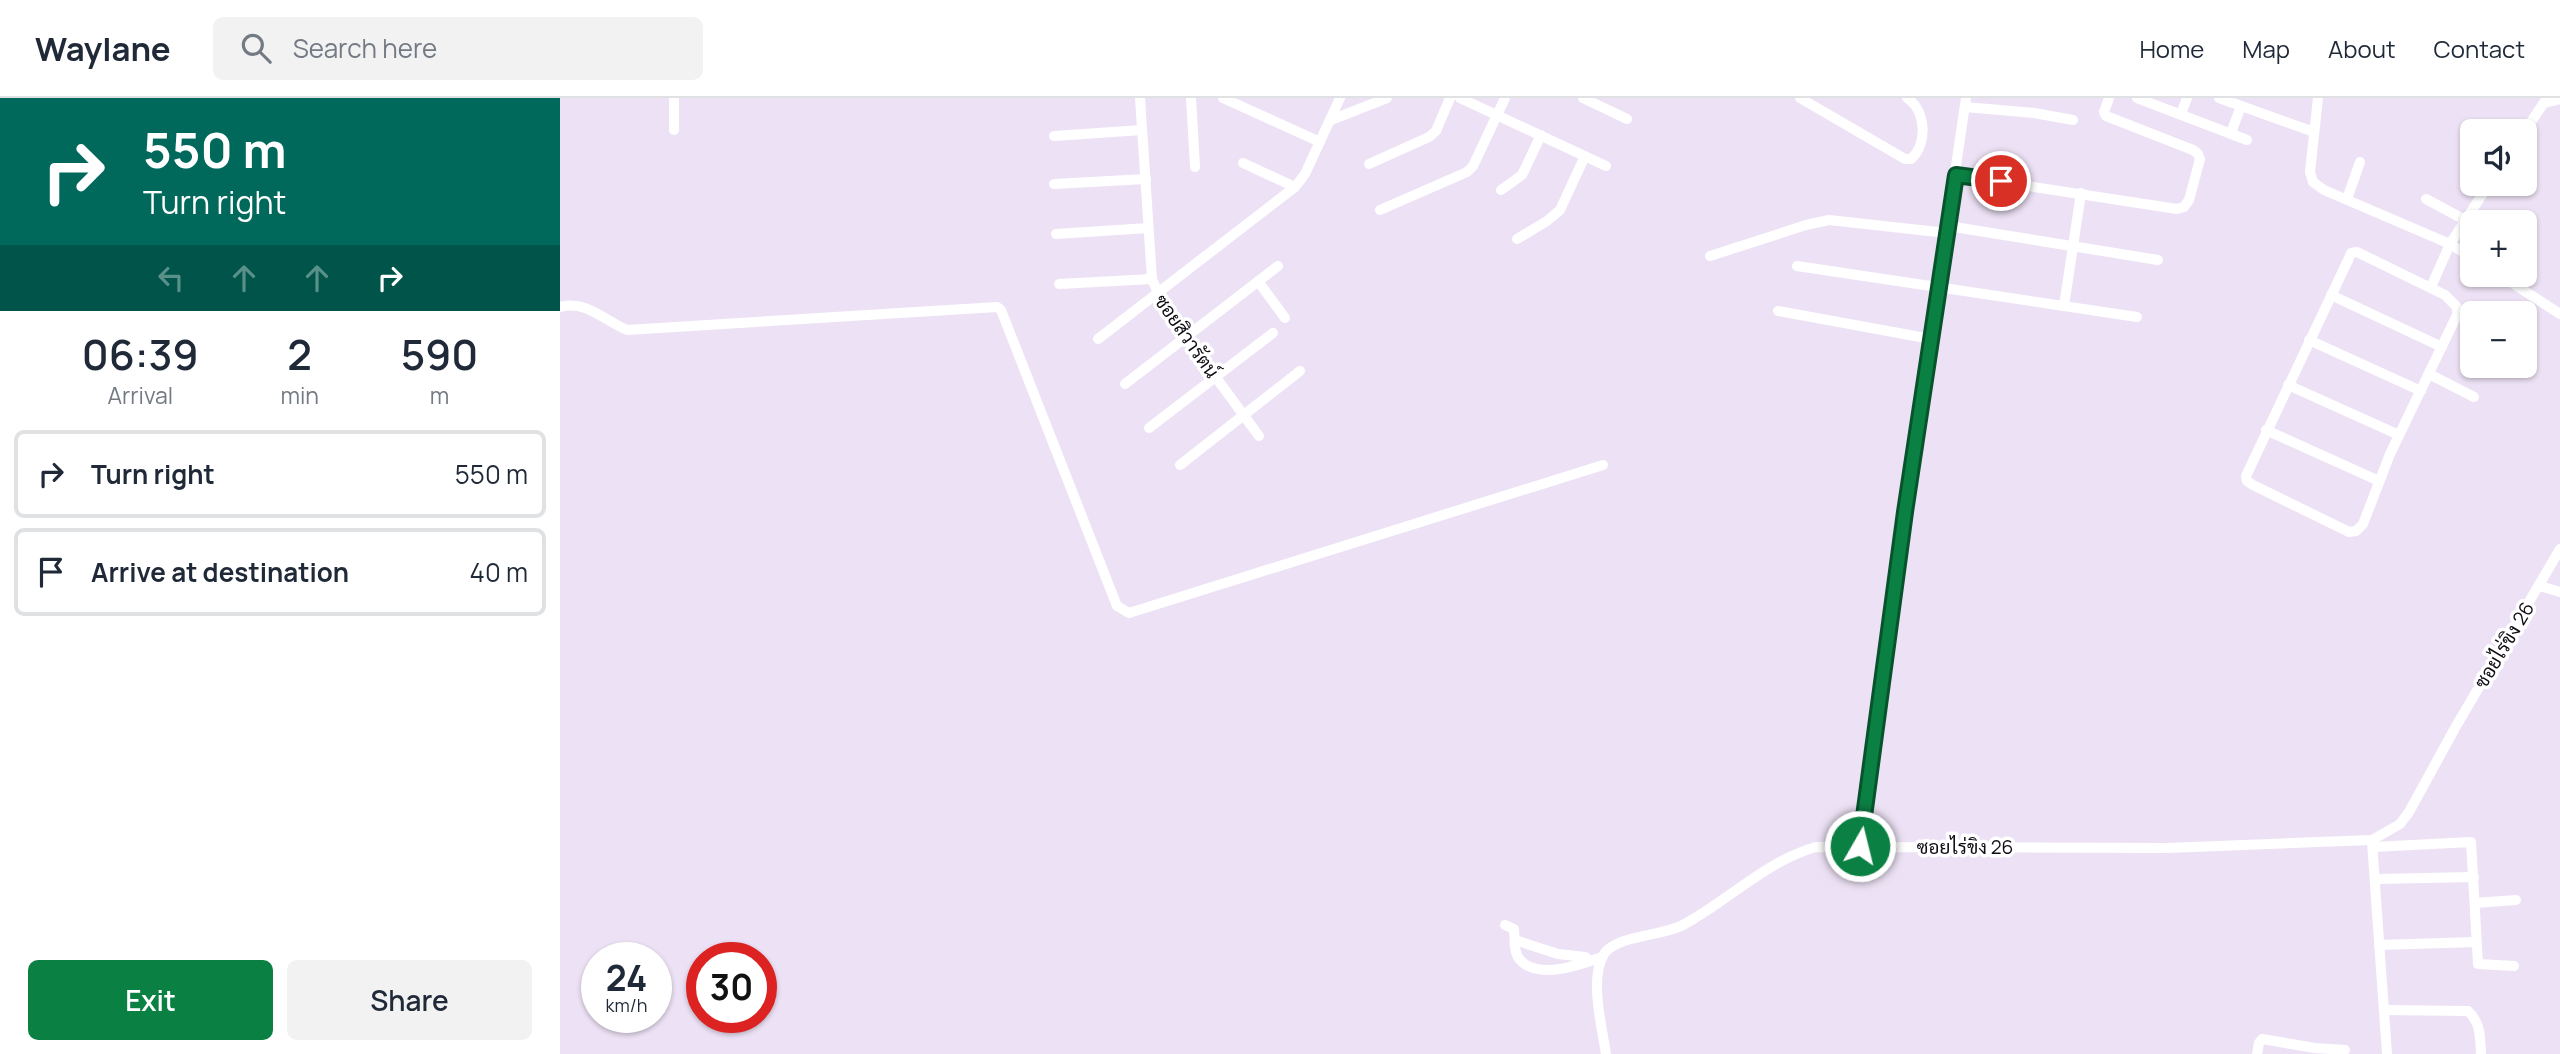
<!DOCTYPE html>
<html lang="en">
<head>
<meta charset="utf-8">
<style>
	body { margin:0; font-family:Manrope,Sarabun,sans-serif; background:#f2f2f3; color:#1f2937; height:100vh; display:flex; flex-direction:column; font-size:26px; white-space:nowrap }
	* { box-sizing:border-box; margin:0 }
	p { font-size:23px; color:#747a83 }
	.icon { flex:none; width:38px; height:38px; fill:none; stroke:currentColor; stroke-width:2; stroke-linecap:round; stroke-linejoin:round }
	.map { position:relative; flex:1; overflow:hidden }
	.side { display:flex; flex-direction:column; background:#fff; width:560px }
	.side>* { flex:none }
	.banner { background:#00695c; color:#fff; overflow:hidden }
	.controls { position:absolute; left:1900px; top:21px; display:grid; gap:14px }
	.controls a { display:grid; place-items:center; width:77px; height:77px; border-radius:10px; background:#fff; box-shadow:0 2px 5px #0004; font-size:35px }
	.speed { position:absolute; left:21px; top:844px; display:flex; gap:14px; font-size:35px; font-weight:700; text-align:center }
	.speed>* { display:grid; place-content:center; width:91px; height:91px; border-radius:50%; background:#fff; box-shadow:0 2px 5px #0004; line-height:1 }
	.speed small { font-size:18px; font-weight:400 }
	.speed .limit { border:10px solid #d22; background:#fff; color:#111 }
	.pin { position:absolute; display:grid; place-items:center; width:60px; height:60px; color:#fff; margin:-30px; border:4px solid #fff; border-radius:50%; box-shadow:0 2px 7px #0007 }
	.me { position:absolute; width:77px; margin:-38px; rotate:8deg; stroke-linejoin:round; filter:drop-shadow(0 0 5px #0008) }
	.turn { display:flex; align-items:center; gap:24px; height:147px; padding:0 28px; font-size:32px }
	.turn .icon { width:91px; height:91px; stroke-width:2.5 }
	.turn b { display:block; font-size:49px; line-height:60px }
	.lanes { display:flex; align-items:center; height:66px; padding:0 28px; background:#0003; justify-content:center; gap:35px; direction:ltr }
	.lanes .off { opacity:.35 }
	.eta { display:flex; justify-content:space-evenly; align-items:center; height:119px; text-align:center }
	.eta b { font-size:42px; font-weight:600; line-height:49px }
	.cta { display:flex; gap:14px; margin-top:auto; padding:14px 28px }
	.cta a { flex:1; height:80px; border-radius:10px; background:#0b8043; color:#fff; font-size:28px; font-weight:600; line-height:80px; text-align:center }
	.cta a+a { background:#f2f2f3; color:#1f2937 }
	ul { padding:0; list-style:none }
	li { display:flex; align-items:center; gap:21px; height:88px; margin:0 14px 10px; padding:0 14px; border:4px solid #e0e1e3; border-radius:10px }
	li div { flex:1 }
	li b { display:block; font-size:26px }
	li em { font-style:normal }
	header { display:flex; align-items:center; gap:42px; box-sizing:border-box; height:98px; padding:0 35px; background:#fff; border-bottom:2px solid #e0e1e3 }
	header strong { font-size:33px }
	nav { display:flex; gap:38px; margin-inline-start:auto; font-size:24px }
	.search { width:490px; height:63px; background:#f2f2f3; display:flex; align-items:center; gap:18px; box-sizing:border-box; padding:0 24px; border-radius:10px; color:#747a83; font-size:26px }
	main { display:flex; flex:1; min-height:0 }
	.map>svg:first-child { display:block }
</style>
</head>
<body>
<header>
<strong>Waylane</strong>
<div class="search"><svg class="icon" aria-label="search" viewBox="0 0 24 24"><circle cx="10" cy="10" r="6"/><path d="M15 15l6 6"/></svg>Search here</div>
<nav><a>Home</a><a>Map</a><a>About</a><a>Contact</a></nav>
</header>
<main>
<section class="side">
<div class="banner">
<div class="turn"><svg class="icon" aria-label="right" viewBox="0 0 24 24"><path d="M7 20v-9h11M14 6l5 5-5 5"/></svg><div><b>550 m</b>Turn right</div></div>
<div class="lanes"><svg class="icon off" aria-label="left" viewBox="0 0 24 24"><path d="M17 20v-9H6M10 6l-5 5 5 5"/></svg><svg class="icon off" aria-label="ahead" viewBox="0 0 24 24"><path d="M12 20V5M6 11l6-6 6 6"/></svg><svg class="icon off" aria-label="ahead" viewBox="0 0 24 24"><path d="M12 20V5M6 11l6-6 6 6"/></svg><svg class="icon" aria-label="right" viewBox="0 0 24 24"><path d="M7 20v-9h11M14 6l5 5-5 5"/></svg></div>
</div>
<div class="eta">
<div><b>06:39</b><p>Arrival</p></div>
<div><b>2</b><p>min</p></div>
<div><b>590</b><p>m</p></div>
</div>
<ul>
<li><svg class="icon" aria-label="right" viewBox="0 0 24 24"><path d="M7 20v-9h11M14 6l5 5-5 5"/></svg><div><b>Turn right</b></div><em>550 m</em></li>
<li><svg class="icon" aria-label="arrive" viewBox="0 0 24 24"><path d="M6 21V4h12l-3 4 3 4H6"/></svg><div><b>Arrive at destination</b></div><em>40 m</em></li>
</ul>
<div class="cta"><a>Exit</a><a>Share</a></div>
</section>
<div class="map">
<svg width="2000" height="956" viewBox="0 0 2000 956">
	<rect width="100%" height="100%" fill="#ede2f5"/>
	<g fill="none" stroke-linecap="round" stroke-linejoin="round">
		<!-- minor -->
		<g stroke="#fff" stroke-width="10">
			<path d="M 580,0 L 592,181 L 604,209 L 699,338"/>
			<path d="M 631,0 L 635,69"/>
			<path d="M 663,0 L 760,44"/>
			<path d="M 900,0 L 1046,68"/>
			<path d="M 1023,0 L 1067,21"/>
			<path d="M 1240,0 L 1345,61 L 1351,61 C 1368,46 1366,12 1347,0"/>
			<path d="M 1577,0 L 1687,42"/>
			<path d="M 1659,0 L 1754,34"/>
			<path d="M 1758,0 L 1750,74 L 1753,84 L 1764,92 L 1890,146 L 1913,160"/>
			<path d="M 1984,5 L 2000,1"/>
			<path d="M 1405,9 L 1474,15 L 1513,22"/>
			<path d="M 1621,16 L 1627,0"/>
			<path d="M 771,22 L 827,0"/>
			<path d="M 114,32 L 114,0"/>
			<path d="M 1965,33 L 1987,0"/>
			<path d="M 1671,35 L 1681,8"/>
			<path d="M 494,38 L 582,32"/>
			<path d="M 683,65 L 735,89"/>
			<path d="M 809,66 L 869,39 L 876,33 L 890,0"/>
			<path d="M 1396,77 L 1617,111 L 1624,109 L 1629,102 L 1640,61 L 1638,56 L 1633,52 L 1546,18 L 1544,14 L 1549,0"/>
			<path d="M 494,86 L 586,81"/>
			<path d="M 941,92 L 962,77 L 981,37"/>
			<path d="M 1787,101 L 1800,64"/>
			<path d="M 1866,101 L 1905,122"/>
			<path d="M 820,112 L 907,74 L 913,68 L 945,0"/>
			<path d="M 1388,128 L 1598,162"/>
			<path d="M 496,136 L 588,130"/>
			<path d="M 957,141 L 987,123 L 1000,112 L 1025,58"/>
			<path d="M 1797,154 L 1885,197 L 1897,209 L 1897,217 L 1830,356 L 1803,426 L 1796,433 L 1789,434 L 1693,387 L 1687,383 L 1686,378 L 1789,160 L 1791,155 Z"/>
			<path d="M 1150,158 L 1246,127 L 1269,122 L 1387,135"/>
			<path d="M 1237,168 L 1577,219"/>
			<path d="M 1940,177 L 2000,216"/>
			<path d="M 698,183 L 725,220"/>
			<path d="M 499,186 L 592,181"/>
			<path d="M 1871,189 L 1890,146 L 1929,86"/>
			<path d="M 1771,197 L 1882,249"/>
			<path d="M 1504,208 L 1521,95"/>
			<path d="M 0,209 C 27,202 43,222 67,232 L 437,209 L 441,212 L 557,508 L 569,515 L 1043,367"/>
			<path d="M 1218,213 L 1371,241"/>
			<path d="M 538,241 L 735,89 L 745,76 L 780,0"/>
			<path d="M 1749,242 L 1861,293"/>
			<path d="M 1869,276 L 1914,299"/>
			<path d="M 565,286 L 718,168"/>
			<path d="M 1728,287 L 1839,337"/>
			<path d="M 589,330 L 713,235"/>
			<path d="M 1706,332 L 1819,383"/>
			<path d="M 620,367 L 740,273"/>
			<path d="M 1980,488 L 2000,494"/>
			<path d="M 1812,744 L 1827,956"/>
			<path d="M 1300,748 L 1341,441 L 1406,0"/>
			<path d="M 1813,749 L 1911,744 L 1918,866 L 1954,868"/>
			<path d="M 1816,781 L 1914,779"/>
			<path d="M 1915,805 L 1956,802"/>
			<path d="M 945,827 L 954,831 C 955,841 953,855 961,863 C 980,882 1022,866 1042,859"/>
			<path d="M 955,842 L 998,856 L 1025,859 L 1030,863"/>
			<path d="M 1819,847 L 1916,844"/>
			<path d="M 1824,912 L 1908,913 C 1921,925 1920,939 1921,956"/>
			<path d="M 1046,956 C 1042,929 1029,880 1044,856 C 1057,837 1103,838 1123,827 C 1168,803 1206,763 1256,749 L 1607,750 L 1812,742 L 1840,726 L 1849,714 L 1895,630 L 2000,451"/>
			<path d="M 1697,956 L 1699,945 L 1702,941 L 1755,950 L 1785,952"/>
		</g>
	</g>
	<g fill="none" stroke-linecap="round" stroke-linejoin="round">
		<defs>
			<path id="route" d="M 1300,748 L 1345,414 L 1396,77 L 1441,83"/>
		</defs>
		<!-- route casing -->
		<use href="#route" stroke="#07532c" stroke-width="18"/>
		<!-- route -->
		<use href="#route" stroke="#0b8043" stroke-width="12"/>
	</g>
	<g text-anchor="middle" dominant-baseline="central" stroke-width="7" stroke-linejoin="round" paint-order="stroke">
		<!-- street labels -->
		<g font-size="19" fill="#100c13" stroke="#fff">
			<text transform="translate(627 238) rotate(55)">ซอยสิวารัตน์</text>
			<text transform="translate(1944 547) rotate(-59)">ซอยไร่ขิง 26</text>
			<text x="1405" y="749">ซอยไร่ขิง 26</text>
		</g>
	</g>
</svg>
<div class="controls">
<a><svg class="icon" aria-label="sound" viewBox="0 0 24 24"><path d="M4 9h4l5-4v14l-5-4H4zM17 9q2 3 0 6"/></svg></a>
<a>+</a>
<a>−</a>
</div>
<div class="speed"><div>24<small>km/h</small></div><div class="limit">30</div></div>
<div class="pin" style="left:1441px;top:83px;background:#d93025"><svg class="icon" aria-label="arrive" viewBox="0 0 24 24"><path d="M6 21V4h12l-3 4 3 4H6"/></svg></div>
<svg class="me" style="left:1300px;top:748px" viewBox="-20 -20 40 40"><circle r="17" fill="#0b8043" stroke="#fff" stroke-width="3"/><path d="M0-11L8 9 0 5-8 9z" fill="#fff"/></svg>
</div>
</main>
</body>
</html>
